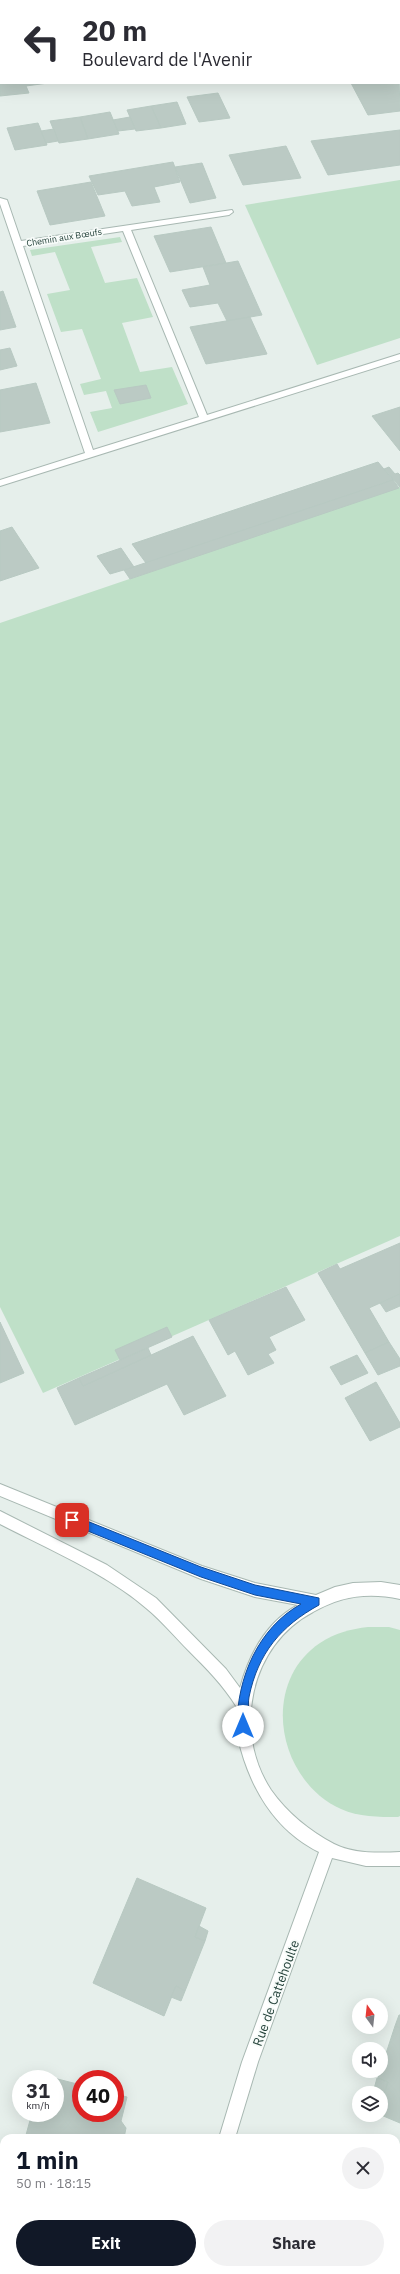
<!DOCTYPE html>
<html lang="en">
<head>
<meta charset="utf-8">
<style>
	body { margin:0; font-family:"IBM Plex Sans",sans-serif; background:#f2f2f3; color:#2b2b33; height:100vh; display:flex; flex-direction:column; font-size:15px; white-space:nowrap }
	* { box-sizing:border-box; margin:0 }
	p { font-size:13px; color:#7c7c81 }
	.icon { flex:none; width:22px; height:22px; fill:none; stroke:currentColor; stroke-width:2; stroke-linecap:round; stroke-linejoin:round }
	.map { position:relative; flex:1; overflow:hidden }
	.side { position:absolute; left:0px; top:2134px; width:400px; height:140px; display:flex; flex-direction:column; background:#fff; border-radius:12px 12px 0 0; box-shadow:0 4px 16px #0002 }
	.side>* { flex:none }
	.hud { position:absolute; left:0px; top:0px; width:400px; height:84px; box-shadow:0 4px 16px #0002; background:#fff; color:#2b2b33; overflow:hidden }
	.needle { width:26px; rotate:345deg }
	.tools { position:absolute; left:352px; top:1998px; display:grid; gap:8px }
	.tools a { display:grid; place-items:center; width:36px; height:36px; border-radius:50%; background:#fff; box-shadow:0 4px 16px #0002; font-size:20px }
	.speed { position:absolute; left:12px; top:2070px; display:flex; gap:8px; font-size:20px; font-weight:700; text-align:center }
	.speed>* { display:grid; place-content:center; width:52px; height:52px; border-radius:50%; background:#fff; box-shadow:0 4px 16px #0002; line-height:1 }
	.speed small { font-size:10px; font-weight:400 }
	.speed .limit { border:6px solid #d22; background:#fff; color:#111 }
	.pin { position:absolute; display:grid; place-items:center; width:34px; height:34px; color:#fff; margin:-17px; border-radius:8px; box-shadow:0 2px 6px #0006 }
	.me { position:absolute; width:44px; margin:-22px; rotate:0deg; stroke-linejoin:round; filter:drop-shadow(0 0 3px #0008) }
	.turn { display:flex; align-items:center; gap:14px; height:84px; padding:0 16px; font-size:18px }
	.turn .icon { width:52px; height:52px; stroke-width:2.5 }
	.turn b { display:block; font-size:28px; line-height:34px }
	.round { display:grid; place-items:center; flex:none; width:42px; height:42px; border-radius:21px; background:#f2f2f3 }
	.headline { display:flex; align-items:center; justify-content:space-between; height:68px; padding:0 16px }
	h1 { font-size:24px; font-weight:700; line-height:30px; color:#111827 }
	.action { display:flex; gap:8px; margin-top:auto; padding:8px 16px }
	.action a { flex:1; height:46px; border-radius:24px; background:#111827; color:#fff; font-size:16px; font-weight:700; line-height:46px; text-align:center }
	.action a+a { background:#f2f2f3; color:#2b2b33 }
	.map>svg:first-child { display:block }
</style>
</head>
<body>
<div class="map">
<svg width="400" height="2274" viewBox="0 0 400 2274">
	<rect width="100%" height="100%" fill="#e6efeb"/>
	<!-- green -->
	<g fill="#bfe0c8">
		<path d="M 400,180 L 400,338 L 317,365 L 245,205 Z"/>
		<path d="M 120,237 L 122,242 L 91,247 L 105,283 L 137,278 L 153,317 L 122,323 L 140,372 L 172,367 L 188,404 L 98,432 L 90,412 L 112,408 L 106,391 L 84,395 L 80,384 L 101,379 L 82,329 L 61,332 L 47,294 L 70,290 L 55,252 L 32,256 L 30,250 Z"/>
		<path d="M 400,487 L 400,1236 L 43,1393 L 0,1307 L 0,623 Z"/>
		<path d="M 368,1627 L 389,1627 L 400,1630 L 400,1816 L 398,1817 C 378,1817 359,1817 341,1809 C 278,1781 259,1684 320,1643 C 335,1633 351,1629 368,1627 Z"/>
	</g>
	<!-- building -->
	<g fill="#bbcac4" stroke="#b8c9c2">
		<path d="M 102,0 L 138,0 L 139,1 L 102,1 Z"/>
		<path d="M 0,65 L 1,83 L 48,83 L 26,86 L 29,93 L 0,96 Z"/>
		<path d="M 399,77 L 400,111 L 368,115 L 351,83 L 399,83 Z"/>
		<path d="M 218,93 L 230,118 L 199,122 L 187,97 Z"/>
		<path d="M 177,102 L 186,124 L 161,128 L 151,106 Z"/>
		<path d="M 151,106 L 161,128 L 136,131 L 127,110 Z"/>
		<path d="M 110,112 L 119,134 L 88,139 L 80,117 Z"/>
		<path d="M 80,117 L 88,139 L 59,143 L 50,121 Z"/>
		<path d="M 130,117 L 135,129 L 118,131 L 113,120 Z"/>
		<path d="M 38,123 L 47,145 L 15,150 L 7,128 Z"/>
		<path d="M 54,129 L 58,141 L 46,143 L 41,131 Z"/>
		<path d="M 400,130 L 400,165 L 328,175 L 311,141 Z"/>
		<path d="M 286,146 L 301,178 L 243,185 L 229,155 Z"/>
		<path d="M 173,162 L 180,182 L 154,187 L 160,202 L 132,206 L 125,191 L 98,195 L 89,176 Z"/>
		<path d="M 202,163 L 216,198 L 190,203 L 175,167 Z"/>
		<path d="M 91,182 L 105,216 L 50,225 L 37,191 Z"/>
		<path d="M 211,227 L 226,263 L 170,272 L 154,236 Z"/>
		<path d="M 238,261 L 262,315 L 227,321 L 218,303 L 190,307 L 182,290 L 210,285 L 203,267 Z"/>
		<path d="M 3,291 L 16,327 L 0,330 L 0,292 Z"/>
		<path d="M 250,317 L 267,354 L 206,364 L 190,327 Z"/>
		<path d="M 10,348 L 17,366 L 0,370 L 0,350 Z"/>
		<path d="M 36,383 L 50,423 L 0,432 L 0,390 Z"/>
		<path d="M 146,385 L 151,398 L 120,404 L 114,390 Z"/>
		<path d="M 400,407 L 400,451 L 372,416 Z"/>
		<path d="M 378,462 L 393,480 L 146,563 L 132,544 Z"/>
		<path d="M 389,467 L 395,474 L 398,473 L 400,475 L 400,487 L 384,469 Z"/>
		<path d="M 393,480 L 399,488 L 130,579 L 124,570 Z"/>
		<path d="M 12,527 L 39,568 L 0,581 L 0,531 Z"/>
		<path d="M 121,548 L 134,567 L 110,574 L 97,556 Z"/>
		<path d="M 400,1243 L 400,1294 L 369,1308 L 389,1342 L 365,1353 L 318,1273 L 337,1264 L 340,1269 Z"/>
		<path d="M 286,1287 L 305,1320 L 269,1337 L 276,1350 L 268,1354 L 274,1363 L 248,1375 L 235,1351 L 228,1355 L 209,1320 Z"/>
		<path d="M 400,1294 L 400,1306 L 386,1312 L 380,1303 Z"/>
		<path d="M 0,1322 L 24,1373 L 0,1383 Z"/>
		<path d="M 167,1327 L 172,1337 L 120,1360 L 115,1350 Z"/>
		<path d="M 193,1336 L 226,1396 L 184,1415 L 167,1384 L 75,1425 L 57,1388 L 79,1378 L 83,1386 Z"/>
		<path d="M 389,1342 L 400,1359 L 400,1366 L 378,1375 L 365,1353 Z"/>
		<path d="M 148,1348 L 151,1355 L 83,1386 L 79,1378 Z"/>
		<path d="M 357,1355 L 368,1373 L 341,1385 L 330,1367 Z"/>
		<path d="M 376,1382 L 400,1423 L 400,1427 L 370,1441 L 345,1398 Z"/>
		<path d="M 137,1878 L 206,1908 L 195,1937 L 205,1941 L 185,1991 L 176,1986 L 164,2016 L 93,1983 Z"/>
		<path d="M 199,1926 L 208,1931 L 205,1941 L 195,1937 Z"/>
		<path d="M 176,1986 L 185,1991 L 181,2001 L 171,1997 Z"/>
		<path d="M 399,2015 L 400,2015 L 400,2028 L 395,2026 Z"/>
		<path d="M 395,2026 L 400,2028 L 400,2123 L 381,2115 L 381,2103 L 388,2082 L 378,2078 Z"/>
		<path d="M 42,2075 L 81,2085 L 81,2113 L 115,2113 L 115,2094 L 127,2097 L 121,2121 L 126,2128 L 124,2138 L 37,2138 L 26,2135 L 32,2113 L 55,2113 L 55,2079 L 41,2079 Z"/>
		<path d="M 377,2078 L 388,2082 L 384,2093 L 374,2089 Z"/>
		<path d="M 4,2222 L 4,2261 L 0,2260 L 0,2238 Z"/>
		<path d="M 396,2257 L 400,2257 L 400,2274 L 363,2274 L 362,2270 L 396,2270 Z"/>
		<path d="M 38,2270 L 87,2270 L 86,2274 L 53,2274 Z"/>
	</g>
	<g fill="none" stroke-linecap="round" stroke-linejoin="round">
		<defs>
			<g id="minor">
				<path d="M 378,0 L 386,0 L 387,1 L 379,1 Z"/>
				<rect x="399" y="27" width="1" height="6"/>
				<rect x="0" y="46" width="1" height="4"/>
				<path d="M 0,198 L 7,200 L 21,241 L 232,210 L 233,212 L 229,215 L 131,230 L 207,415 L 400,354 L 400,360 L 0,486 L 0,480 L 85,453 L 0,204 ZM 123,231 L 199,417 L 93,450 L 23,246 Z"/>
				<path d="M 0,1484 L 202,1566 L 255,1583 L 316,1595 L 335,1587 L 353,1583 L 381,1582 L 400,1585 L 400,1599 C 368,1592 341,1596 313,1612 C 250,1645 232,1731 271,1790 C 288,1814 310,1831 334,1844 C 353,1854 380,1853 400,1852 L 400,1866 L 366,1866 L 332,1858 L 258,2062 L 235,2138 L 219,2138 L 242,2062 L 319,1852 C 274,1830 249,1786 238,1738 C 236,1729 240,1713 236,1706 C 223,1685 206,1668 189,1651 C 175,1637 162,1621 146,1608 C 107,1574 46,1548 0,1524 L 0,1511 L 107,1565 L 156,1598 L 226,1669 L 240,1688 C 249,1655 266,1622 298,1605 L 255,1597 L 201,1579 L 0,1496 Z"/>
				<path d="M 193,2270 L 209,2270 L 208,2274 L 192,2274 Z"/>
			</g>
		</defs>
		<!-- minor casing -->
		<use href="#minor" stroke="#a8b8b2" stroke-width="2"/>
		<!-- minor -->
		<use href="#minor" fill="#fff" fill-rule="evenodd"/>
	</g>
	<!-- route -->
	<path fill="#1a73e8" stroke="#114b97" d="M 72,1515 L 201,1567 L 255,1585 L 319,1598 L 319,1605 C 281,1626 258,1653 249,1697 C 247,1707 251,1720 247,1730 L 243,1731 L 237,1726 C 237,1678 258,1628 301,1604 L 255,1595 L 201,1577 L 68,1523 L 68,1516 Z"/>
	<g text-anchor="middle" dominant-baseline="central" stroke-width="3.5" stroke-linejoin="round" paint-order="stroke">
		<!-- far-street labels -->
		<g font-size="9" fill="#24423a" stroke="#f7fbf9">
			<text transform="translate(64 237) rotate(-9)">Chemin aux Bœufs</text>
		</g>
		<!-- near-street labels -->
		<g font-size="13" fill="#24423a" stroke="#f7fbf9">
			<text transform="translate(276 1993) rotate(-70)">Rue de Cattehoulte</text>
		</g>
	</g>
</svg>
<div class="tools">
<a><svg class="needle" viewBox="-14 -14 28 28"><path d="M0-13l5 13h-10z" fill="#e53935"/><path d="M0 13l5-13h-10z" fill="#7c7c81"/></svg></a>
<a><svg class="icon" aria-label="sound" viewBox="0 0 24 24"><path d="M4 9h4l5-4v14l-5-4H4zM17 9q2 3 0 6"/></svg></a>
<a><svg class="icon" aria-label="layers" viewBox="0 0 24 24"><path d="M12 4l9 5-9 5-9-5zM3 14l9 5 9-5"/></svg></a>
</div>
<div class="speed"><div>31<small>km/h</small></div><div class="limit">40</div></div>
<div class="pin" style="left:72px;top:1520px;background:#d93025"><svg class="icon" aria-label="arrive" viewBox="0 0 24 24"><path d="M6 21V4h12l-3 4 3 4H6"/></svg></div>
<svg class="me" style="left:243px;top:1726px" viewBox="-20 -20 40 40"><circle r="19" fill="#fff"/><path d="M0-13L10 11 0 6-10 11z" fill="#1a73e8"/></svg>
<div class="hud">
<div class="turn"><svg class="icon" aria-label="left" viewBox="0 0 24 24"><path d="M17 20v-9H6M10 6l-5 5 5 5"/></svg><div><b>20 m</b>Boulevard de l'Avenir</div></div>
</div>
<section class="side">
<div class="headline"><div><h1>1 min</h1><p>50 m · 18:15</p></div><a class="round"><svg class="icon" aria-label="close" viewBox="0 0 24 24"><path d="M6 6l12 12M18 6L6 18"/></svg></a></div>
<div class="action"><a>Exit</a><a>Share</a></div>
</section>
</div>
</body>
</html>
